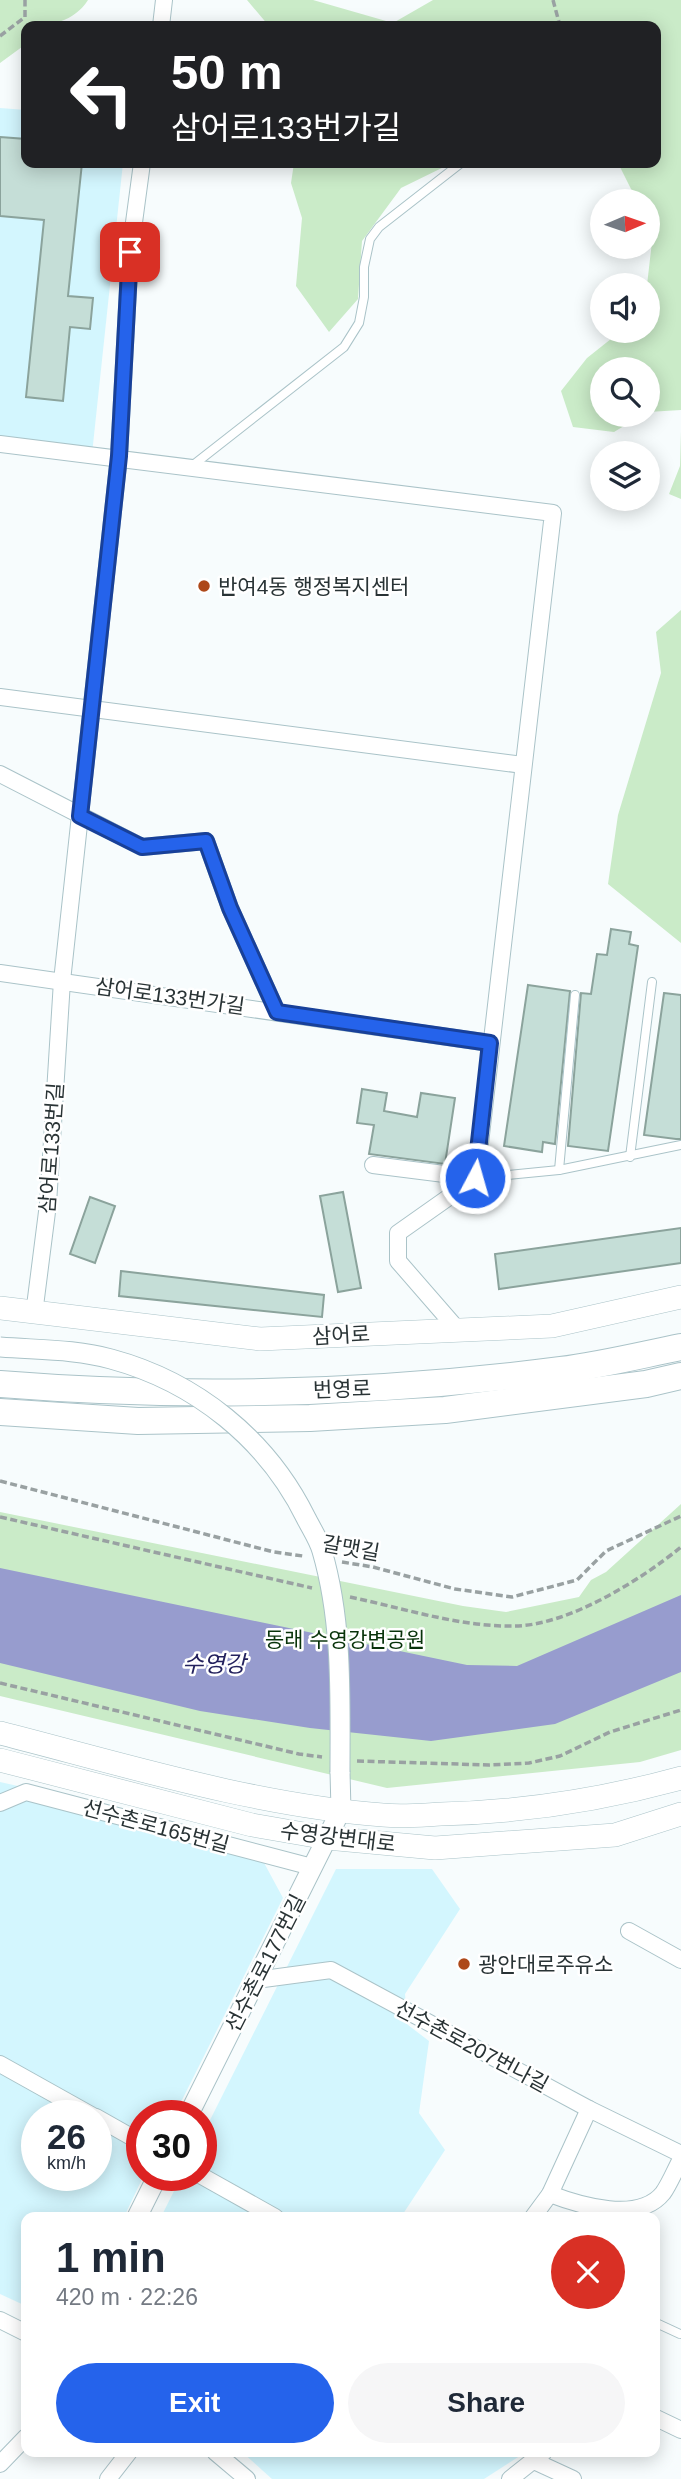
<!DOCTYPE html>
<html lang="en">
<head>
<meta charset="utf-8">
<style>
	body { margin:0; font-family:Arial,"Noto Sans KR",sans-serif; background:#f6f6f7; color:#1f2937; height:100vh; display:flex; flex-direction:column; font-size:26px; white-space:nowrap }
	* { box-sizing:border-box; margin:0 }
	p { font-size:23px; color:#747a83 }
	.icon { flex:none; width:38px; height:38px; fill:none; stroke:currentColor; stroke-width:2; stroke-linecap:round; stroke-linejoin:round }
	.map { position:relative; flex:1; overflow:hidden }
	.sheet { position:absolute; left:21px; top:2212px; width:639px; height:245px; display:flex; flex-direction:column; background:#fff; border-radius:14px; box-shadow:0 4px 18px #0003 }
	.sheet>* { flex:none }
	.top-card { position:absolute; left:21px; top:21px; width:640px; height:147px; border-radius:14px; box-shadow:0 4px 18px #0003; background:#202124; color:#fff; overflow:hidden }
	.needle { width:46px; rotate:88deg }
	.tools { position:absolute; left:590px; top:189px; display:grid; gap:14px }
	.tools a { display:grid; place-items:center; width:70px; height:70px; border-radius:50%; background:#fff; box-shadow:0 4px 18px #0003; font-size:35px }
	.speed { position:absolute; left:21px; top:2100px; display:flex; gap:14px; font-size:35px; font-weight:700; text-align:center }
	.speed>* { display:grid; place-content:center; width:91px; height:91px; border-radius:50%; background:#fff; box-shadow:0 4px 18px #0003; line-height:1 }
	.speed small { font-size:18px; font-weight:400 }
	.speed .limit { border:10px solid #d22; background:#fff; color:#111 }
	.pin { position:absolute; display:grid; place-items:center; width:60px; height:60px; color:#fff; margin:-30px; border-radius:14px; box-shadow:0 4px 10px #0006 }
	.me { position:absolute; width:77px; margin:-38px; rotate:6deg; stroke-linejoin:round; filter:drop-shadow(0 0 5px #0008) }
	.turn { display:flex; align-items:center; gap:24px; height:147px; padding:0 35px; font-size:32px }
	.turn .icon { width:91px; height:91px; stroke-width:2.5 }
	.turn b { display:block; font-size:49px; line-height:60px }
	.round { display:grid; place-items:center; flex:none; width:74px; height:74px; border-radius:37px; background:#f6f6f7 }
	.headline { display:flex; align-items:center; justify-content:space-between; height:119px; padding:0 35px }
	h1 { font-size:42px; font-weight:700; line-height:52px }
	.button { display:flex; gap:14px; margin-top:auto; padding:14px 35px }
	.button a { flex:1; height:80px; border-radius:42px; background:#2563eb; color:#fff; font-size:28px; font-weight:700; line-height:80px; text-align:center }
	.button a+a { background:#f6f6f7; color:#1f2937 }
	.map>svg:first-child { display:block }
</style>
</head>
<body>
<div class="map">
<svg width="681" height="2479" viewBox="0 0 681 2479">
	<rect width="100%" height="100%" fill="#f7fcfd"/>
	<!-- built -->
	<g fill="#d3f6fe" fill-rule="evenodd">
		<path d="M 0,108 L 26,110 L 26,163 L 123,163 L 92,454 L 0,444 Z"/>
		<path d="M 0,1782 L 142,1814 L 255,1846 L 283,1898 L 174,2116 L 142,2116 L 142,2175 L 144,2175 L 124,2217 L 26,2217 L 26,2306 L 0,2294 ZM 37,2116 L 96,2116 L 96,2175 L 37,2175 Z"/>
		<path d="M 336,1869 L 432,1869 L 460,1909 L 405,1994 L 408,2025 L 429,2041 L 419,2113 L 445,2150 L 401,2217 L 161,2217 L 182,2175 L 201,2175 L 201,2138 Z"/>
		<path d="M 242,2452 L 526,2452 L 484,2479 L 272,2479 Z"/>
	</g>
	<!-- green -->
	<g fill="#caebc8">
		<path d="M 0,0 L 88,0 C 74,22 50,26 26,26 L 26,44 L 0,63 Z"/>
		<path d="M 247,0 L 313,0 L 393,23 L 433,0 L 681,0 L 681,410 L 648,412 L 648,369 L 602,369 L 602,415 L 642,415 L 614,432 L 573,427 L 561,391 L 587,358 L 621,331 L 648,331 L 647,285 L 653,233 L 648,222 L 648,201 L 637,201 L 618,163 L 656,163 L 656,26 L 269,26 Z"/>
		<path d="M 294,163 L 452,163 L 401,188 L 362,241 L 358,299 L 329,332 L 296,286 L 302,218 L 291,183 Z"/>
		<path d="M 681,431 L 681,499 L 669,494 L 680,466 Z"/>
		<path d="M 681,610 L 681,943 L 608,884 L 618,815 L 661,673 L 656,632 Z"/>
		<path d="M 681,1504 L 681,1750 L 640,1762 L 387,1788 L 0,1696 L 0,1512 L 463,1606 L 506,1612 L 579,1597 L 591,1580 L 606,1572 Z"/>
	</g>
	<!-- water -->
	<path fill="#979cce" d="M 0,1568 L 467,1665 L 517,1666 L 681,1595 L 681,1672 L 555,1724 L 431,1741 L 310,1728 L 200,1711 L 0,1663 Z"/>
	<!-- building -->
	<g fill="#c5ded7" stroke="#8ba39c" stroke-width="2">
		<path d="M 0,137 L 26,139 L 26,163 L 82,163 L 68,296 L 93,298 L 90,329 L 70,327 L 63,401 L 26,397 L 44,220 L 0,216 Z"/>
		<path d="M 611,929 L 631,932 L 629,944 L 638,946 L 608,1151 L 568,1146 L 581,993 L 591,994 L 597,954 L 607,955 Z"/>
		<path d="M 528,985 L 570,991 L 555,1144 L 543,1142 L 542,1152 L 504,1146 Z"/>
		<path d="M 664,993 L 681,995 L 681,1139 L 676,1139 L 644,1135 Z"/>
		<path d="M 362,1089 L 387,1093 L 384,1111 L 417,1117 L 421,1093 L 455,1098 L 445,1164 L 369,1154 L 374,1125 L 357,1123 Z"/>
		<path d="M 343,1192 L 361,1288 L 338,1292 L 320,1196 Z"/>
		<path d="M 90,1197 L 115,1206 L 95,1263 L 70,1254 Z"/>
		<path d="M 681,1228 L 681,1263 L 499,1289 L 495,1254 Z"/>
		<path d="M 121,1271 L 324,1295 L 322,1317 L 119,1296 Z"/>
	</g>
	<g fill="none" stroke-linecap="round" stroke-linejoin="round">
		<defs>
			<g id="service">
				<path d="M 192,466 L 344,347 L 359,323 L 364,297 L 364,267 L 370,239 L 379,227 L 461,163"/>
				<path d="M 630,1157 L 652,982"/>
				<path d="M 559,1170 L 575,995"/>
				<path d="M 476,1178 L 559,1170 L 681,1145"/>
				<path d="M 654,2322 L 680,2334"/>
			</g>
			<g id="minor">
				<path d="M 161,26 L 164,0"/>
				<path d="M 0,444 L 553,513 L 476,1178 L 398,1233 L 398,1261 L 458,1330"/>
				<path d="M 0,697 L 523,765"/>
				<path d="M 0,774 L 142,847 L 206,841 L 230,908 L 277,1012"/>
				<path d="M 0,973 L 490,1043"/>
				<path d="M 373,1165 L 476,1178"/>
				<path d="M 34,1314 L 48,1204 L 62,981 L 119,456 L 130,252 L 142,163"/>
				<path d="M 0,1803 L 26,1792 L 312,1867"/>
				<path d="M 629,1931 L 681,1960"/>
				<path d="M 256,1980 L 331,1970 L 589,2109 L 681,2154"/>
				<path d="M 0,2064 L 93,2116"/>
				<path d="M 96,2117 L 142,2143"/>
				<path d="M 200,2175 L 275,2217"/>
				<path d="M 550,2194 C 581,2206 639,2223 663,2193 C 670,2183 675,2170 681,2159"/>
				<path d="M 533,2217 L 550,2194 L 589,2109"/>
				<path d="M 0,2320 L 26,2333"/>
				<path d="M 654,2417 L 681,2430"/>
				<path d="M 215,2452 L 247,2479"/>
				<path d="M 534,2461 L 573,2479"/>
				<path d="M 0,2464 L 26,2437"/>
				<path d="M 108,2479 L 129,2452"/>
				<path d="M 510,2479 L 544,2452"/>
			</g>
			<g id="tertiary">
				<path d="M 188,2116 L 341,1810 L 340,1772"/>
				<path d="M 137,2217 L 158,2175"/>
			</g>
			<g id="secondary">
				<path d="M 0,1308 L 260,1339 L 552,1326 L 681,1297"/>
				<path d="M 0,1733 C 125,1765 253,1805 383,1815 C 402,1817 422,1815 441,1814 C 524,1812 601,1800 681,1778"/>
				<path d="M 0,1760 L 252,1825 L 327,1838 L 435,1848 L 615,1835 L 681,1814"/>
			</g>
			<g id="trunk">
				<path d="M 0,1384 C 187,1399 375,1394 561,1370 C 601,1365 641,1355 681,1347"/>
				<path d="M 0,1412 L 138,1421 L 310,1418 L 445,1410 L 646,1384 L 681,1376"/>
			</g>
		</defs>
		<!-- service casing -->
		<use href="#service" stroke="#aac3c8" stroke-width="10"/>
		<!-- minor casing -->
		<use href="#minor" stroke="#aac3c8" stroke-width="18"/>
		<!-- tertiary casing -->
		<use href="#tertiary" stroke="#aac3c8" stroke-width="21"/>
		<!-- secondary casing -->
		<use href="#secondary" stroke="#aac3c8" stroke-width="24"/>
		<!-- trunk casing -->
		<use href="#trunk" stroke="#aac3c8" stroke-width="28"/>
		<!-- path -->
		<g stroke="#99a1a2" stroke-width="3.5" stroke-dasharray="7 3.5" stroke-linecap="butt">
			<path d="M 553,0 L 560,26"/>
			<path d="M 0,36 L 25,17 L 25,0"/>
			<path d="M 0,1481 L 274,1552 L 303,1556"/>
			<path d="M 0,1517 L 312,1588"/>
			<path d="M 342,1562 L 373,1567 L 455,1589 L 512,1597 L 577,1580 L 606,1551 L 681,1516"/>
			<path d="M 350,1597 C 403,1608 459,1627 514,1626 C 567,1626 641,1580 681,1547"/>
			<path d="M 0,1683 L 299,1754 L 322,1757"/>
			<path d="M 357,1761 L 489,1765 L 529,1763 L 560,1756 L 610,1732 L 681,1710"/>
		</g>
		<!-- service -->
		<use href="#service" stroke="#fff" stroke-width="8"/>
		<!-- minor -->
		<use href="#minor" stroke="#fff" stroke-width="16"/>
		<!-- tertiary -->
		<use href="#tertiary" stroke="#fff" stroke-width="19"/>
		<!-- secondary -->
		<use href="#secondary" stroke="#fff" stroke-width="23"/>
		<!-- trunk -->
		<use href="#trunk" stroke="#fff" stroke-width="26"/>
		<defs>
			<path id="tertiary-bridge" d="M 0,1347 C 36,1350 76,1349 111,1359 C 196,1382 267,1439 306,1518 C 311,1528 319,1540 322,1551 C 343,1623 340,1698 340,1772"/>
		</defs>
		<!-- tertiary-bridge casing -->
		<use href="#tertiary-bridge" stroke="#aac3c8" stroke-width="21" stroke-linecap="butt"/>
		<!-- tertiary-bridge -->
		<use href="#tertiary-bridge" stroke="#fff" stroke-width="19"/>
	</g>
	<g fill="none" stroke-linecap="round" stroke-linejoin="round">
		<defs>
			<path id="route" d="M 130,252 L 119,456 L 80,816 L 142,847 L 206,841 L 230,908 L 277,1012 L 490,1043 L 475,1178"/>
		</defs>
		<!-- route casing -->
		<use href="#route" stroke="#184099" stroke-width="18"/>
		<!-- route -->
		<use href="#route" stroke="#2563eb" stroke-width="12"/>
	</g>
	<!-- markers -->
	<g fill="#ad4819" stroke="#fff" stroke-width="2.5">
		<circle cx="204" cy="586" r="7"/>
		<circle cx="464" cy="1964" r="7"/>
	</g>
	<g text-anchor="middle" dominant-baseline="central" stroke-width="5" stroke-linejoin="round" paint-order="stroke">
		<!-- poi labels -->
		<g font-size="21" fill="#293335" stroke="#fff" text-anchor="start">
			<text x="218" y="586">반여4동 행정복지센터</text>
			<text x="478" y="1964">광안대로주유소</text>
		</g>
		<!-- street labels -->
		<g font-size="21" fill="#293335" stroke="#fff">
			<text transform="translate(170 996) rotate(8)">삼어로133번가길</text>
			<text transform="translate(51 1148) rotate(-86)">삼어로133번길</text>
			<text transform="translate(341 1335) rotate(-3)">삼어로</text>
			<text transform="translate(342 1389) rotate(-2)">번영로</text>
			<text transform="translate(351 1548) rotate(10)">갈맷길</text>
			<text transform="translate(156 1826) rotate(15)">선수촌로165번길</text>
			<text transform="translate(338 1837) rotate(7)">수영강변대로</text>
			<text transform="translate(265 1963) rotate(-63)">선수촌로177번길</text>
			<text transform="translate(472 2046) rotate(28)">선수촌로207번나길</text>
		</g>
		<!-- park labels -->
		<g font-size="21" fill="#08330a" stroke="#fff">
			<text x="345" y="1639">동래 수영강변공원</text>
		</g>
		<!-- water labels -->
		<g font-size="23" font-style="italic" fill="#24225e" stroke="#fff">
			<text x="214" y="1664">수영강</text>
		</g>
	</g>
</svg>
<div class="tools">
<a><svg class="needle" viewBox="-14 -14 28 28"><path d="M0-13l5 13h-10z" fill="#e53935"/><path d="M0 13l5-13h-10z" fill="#747a83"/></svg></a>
<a><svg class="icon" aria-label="sound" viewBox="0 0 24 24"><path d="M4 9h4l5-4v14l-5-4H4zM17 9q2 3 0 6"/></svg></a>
<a><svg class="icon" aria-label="search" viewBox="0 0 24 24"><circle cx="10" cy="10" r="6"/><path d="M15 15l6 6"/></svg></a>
<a><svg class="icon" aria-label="layers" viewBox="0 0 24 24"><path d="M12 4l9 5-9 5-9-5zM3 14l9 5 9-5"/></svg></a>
</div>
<div class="speed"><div>26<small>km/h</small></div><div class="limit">30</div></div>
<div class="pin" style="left:130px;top:252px;background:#d93025"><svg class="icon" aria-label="arrive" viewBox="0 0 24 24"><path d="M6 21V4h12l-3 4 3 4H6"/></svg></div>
<svg class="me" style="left:475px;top:1178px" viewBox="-20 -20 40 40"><circle r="17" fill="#2563eb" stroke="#fff" stroke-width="3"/><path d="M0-11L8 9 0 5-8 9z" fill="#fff"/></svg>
<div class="top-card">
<div class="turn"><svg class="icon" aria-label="left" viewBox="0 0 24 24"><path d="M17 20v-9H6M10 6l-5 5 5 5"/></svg><div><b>50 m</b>삼어로133번가길</div></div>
</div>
<section class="sheet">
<div class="headline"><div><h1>1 min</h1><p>420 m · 22:26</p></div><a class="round" style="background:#d93025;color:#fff"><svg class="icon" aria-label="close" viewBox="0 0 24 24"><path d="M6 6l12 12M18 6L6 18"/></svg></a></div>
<div class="button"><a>Exit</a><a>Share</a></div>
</section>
</div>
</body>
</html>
